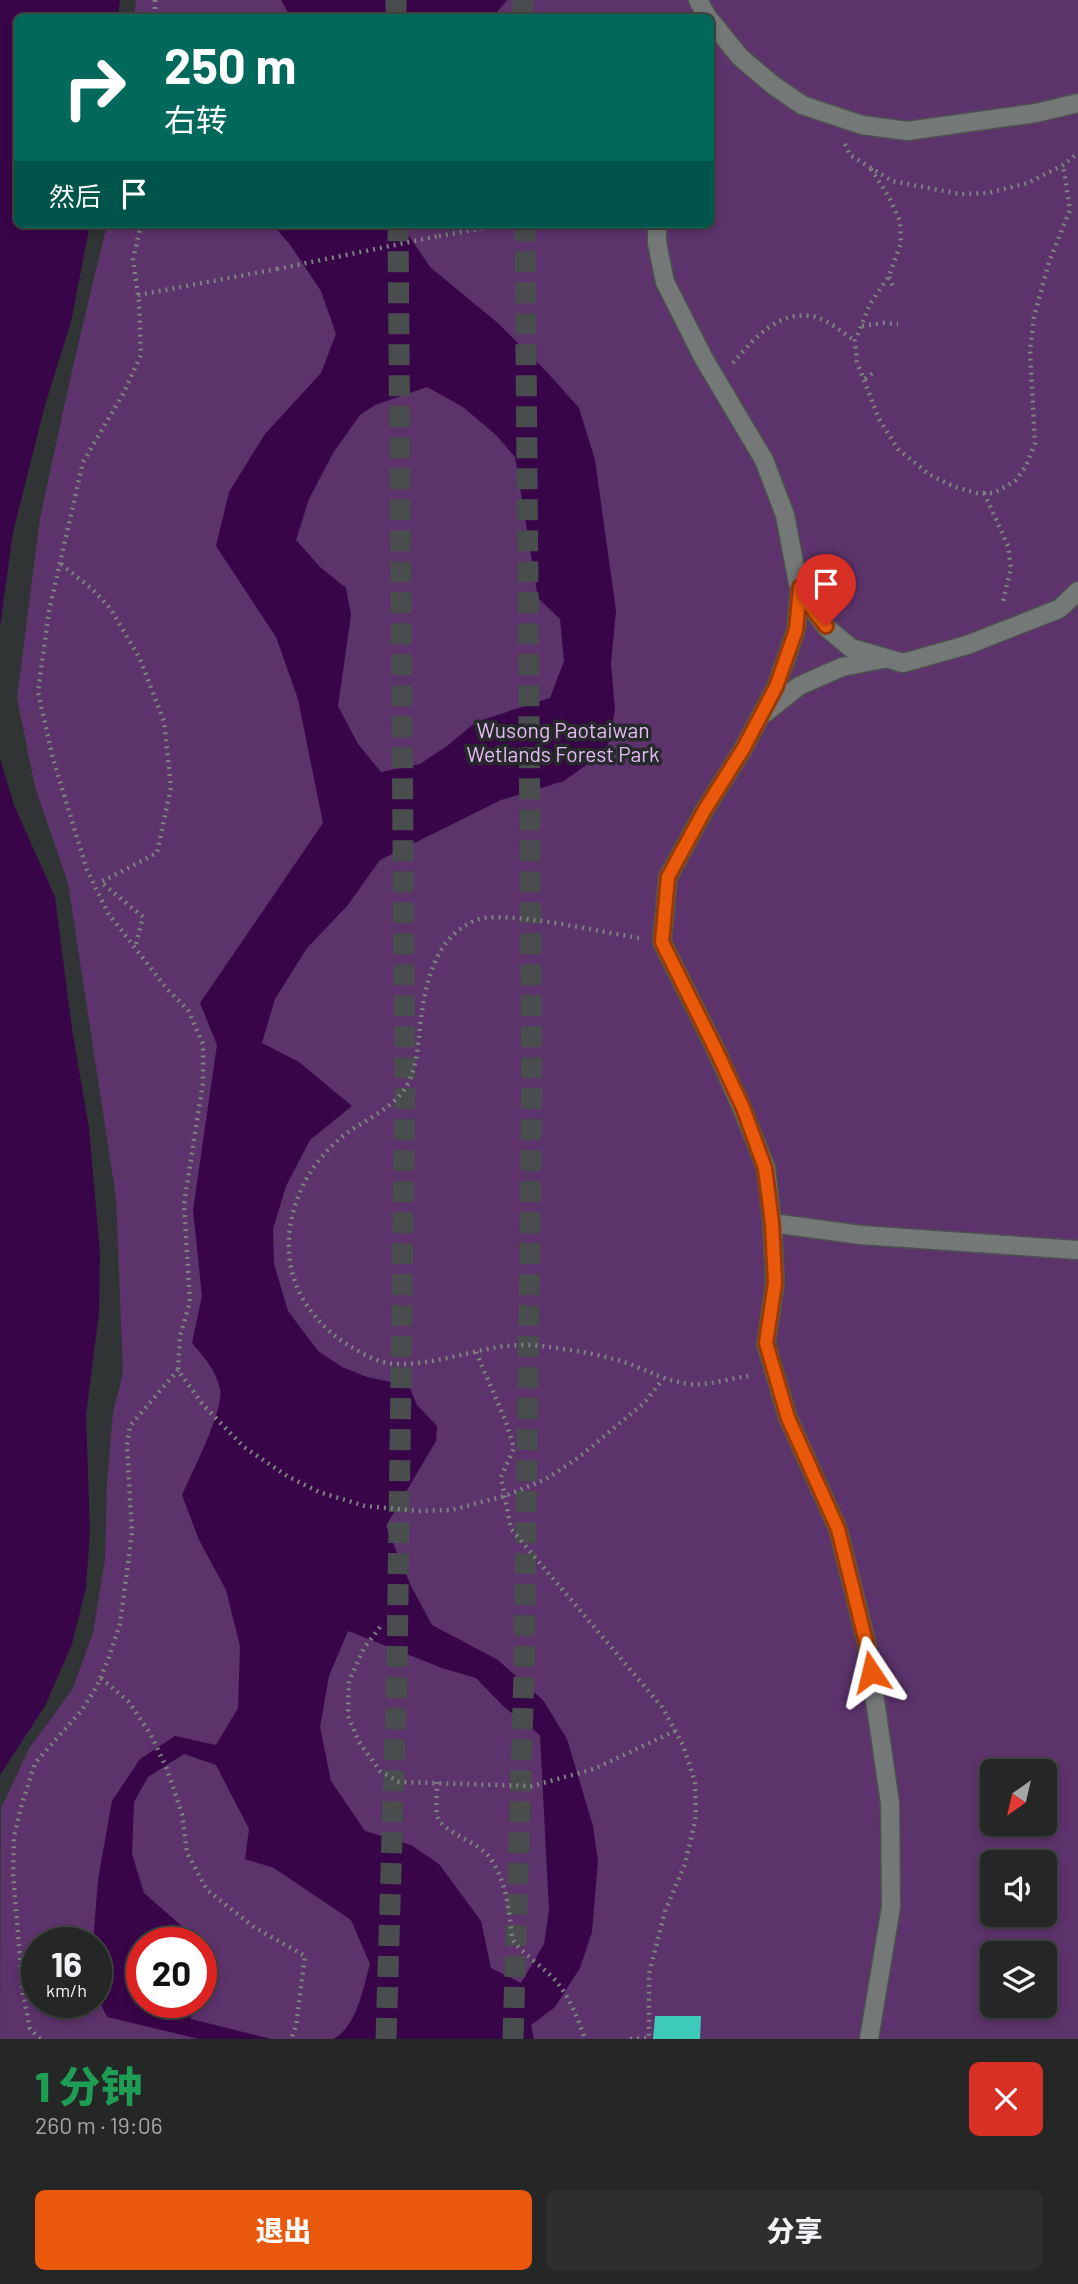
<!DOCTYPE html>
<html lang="zh">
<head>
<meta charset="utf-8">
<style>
	body { margin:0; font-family:Barlow,"Noto Sans SC",sans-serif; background:#2d2f2f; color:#f1f3f6; height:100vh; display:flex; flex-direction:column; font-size:26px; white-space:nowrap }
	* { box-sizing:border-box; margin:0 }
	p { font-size:23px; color:#a3a5a7 }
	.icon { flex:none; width:38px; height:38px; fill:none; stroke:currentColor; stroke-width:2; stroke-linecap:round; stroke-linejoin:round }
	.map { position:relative; height:2039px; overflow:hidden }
	.sheet { display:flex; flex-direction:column; background:#252727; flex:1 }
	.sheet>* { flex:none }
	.top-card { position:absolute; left:14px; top:14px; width:700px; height:214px; border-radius:10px; box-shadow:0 4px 10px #0003,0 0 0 2px #424444; background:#00695c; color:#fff; overflow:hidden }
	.needle { width:46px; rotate:214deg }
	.controls { position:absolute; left:980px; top:1759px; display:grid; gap:14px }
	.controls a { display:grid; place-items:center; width:77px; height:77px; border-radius:10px; background:#252727; box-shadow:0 4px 10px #0003,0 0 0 2px #424444; font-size:35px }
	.speed { position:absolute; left:21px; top:1927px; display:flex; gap:14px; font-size:35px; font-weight:700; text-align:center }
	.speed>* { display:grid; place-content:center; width:91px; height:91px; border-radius:50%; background:#252727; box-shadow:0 4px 10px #0003,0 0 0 2px #424444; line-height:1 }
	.speed small { font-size:18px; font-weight:400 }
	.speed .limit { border:10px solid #d22; background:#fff; color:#111 }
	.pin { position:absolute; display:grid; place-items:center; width:60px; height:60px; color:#fff; margin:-72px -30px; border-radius:50% 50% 50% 0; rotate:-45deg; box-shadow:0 0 7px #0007 }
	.pin .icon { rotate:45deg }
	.me { position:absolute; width:77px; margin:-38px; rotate:350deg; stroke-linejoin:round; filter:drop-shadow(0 0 5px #0008) }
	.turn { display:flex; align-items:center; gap:24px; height:147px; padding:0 35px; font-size:32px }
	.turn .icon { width:91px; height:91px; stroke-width:2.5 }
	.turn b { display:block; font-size:49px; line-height:60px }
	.then { display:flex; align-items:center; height:66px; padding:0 35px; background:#0003; gap:14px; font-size:26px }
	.round { display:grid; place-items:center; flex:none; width:74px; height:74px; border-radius:10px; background:#2d2f2f }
	.overview { display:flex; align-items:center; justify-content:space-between; height:119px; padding:0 35px }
	h1 { font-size:42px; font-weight:800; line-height:52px; color:#1e9e55 }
	.cta { display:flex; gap:14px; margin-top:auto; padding:14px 35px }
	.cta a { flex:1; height:80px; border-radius:10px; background:#ea580c; color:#fff; font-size:28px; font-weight:800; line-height:80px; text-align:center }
	.cta a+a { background:#2d2f2f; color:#f1f3f6 }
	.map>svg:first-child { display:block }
</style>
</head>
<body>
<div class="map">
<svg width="1078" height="2039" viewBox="0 0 1078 2039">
	<rect width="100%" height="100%" fill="#313434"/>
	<!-- green -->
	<path fill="#5c336b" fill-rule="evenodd" d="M 136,0 L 1078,0 L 1078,2039 L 0,2039 L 1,1808 L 30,1747 L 72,1690 L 93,1633 L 105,1560 L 107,1483 L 113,1412 L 123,1373 L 116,1198 L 68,883 L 35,787 L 17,698 L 40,518 L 73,366 L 107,224 L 710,224 L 710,18 L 134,17 ZM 992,1771 L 1045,1771 L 1045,1824 L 992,1824 ZM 992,1862 L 1045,1862 L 1045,1914 L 992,1914 ZM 37,1942 L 96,1942 L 96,2002 L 37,2002 ZM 142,1942 L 201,1942 L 201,2002 L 142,2002 ZM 992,1953 L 1045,1953 L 1045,2006 L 992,2006 Z"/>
	<!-- water -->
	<g fill="#390549" fill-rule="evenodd">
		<path d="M 0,0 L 120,0 L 118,17 L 18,18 L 18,224 L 90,224 L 71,322 L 45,405 L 13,532 L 0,627 Z"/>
		<path d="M 281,0 L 507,0 L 493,17 L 291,18 Z"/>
		<path d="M 272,224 L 401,224 L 430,267 L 499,324 L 547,372 L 579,408 L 595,460 L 616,611 L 611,663 L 615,710 L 607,750 L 564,781 L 501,800 L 380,860 L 347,906 L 307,948 L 275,999 L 262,1043 L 299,1062 L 352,1106 L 310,1140 L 286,1186 L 273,1229 L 274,1264 L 288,1311 L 318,1351 L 342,1367 L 367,1377 L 409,1386 L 417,1405 L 437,1426 L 436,1441 L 386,1526 L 411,1586 L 432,1625 L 498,1660 L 543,1700 L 567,1739 L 593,1826 L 598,1861 L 592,1932 L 580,1968 L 555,2007 L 531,2025 L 534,2039 L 333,2039 C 357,2027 363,1988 370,1964 L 351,1920 L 274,1868 L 245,1859 L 249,1829 L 216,1765 L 184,1754 L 148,1777 L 134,1802 L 132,1854 L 144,1893 L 200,1942 L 142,1942 L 142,2002 L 189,2002 L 191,2019 L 271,2039 L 199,2039 L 107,2017 L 96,1994 L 96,1942 L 93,1942 L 98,1880 L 112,1801 L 140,1759 L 175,1736 L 216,1745 L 238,1708 L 240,1646 L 226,1590 L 199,1540 L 182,1495 C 191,1475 225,1408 220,1389 C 216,1370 204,1357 192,1343 L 202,1296 L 193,1210 L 217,1045 L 200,1003 L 323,823 L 298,699 L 276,637 L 216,546 L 229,492 L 265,434 L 321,373 L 336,334 L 321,291 L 291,246 ZM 427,387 L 463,407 L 496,435 L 515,457 L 538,598 L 560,619 L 564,661 L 550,698 L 476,722 L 447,746 L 420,764 L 381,772 L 358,744 L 338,706 L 351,615 L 346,588 L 320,567 L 296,540 L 309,499 L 333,453 L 360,415 L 375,405 ZM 348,1631 L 442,1668 L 476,1678 L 503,1706 L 540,1735 L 549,1910 L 544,1944 L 521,1983 L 491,1968 L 481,1921 L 439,1864 L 411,1845 L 365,1831 L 331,1781 L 320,1727 L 329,1676 Z"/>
		<path d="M 0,758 L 14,805 L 55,897 L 72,1029 L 89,1128 L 100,1253 L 99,1313 L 86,1415 L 90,1530 L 86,1588 L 72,1644 L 45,1706 L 0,1775 Z"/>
	</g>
	<!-- building -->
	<path fill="#3ecabb" d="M 655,2016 L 701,2016 L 700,2039 L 653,2039 Z"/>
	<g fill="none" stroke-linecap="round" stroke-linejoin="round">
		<!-- highway-tunnel -->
		<g stroke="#4a4d4d" stroke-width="21" stroke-dasharray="21 10" stroke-linecap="butt">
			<path d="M 396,0 L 396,18"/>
			<path d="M 523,0 L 523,18"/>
			<path d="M 386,2039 L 397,1670 L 405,1084 L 398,224"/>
			<path d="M 513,2039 L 524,1673 L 532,1085 L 525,224"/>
		</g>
		<defs>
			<g id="lane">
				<path d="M 698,0 L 708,18"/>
				<path d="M 710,20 L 740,57 L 773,85 L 802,105 L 862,125 L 907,131 L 1036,113 L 1078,103"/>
				<path d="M 657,224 L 657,243 L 665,282 L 704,359 L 764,460 L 785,515 L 798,583 L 808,603 L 826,627 L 851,648 L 903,663 L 967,645 L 1059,609 L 1078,591"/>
				<path d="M 800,587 L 796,630 L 776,687 L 743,749 L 704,811 L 668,877 L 662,942 L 715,1048 L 742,1108 L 766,1168 L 772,1223 L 775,1283 L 766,1344 L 788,1418 L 838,1529 L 867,1645 L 890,1803 L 891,1907 L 869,2039"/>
				<path d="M 765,713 L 799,686 L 842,667 L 883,659"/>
				<path d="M 772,1223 L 861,1235 L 1078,1250"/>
			</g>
		</defs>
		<!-- lane casing -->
		<use href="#lane" stroke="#4e5150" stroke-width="21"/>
		<!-- path -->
		<g stroke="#7e8181" stroke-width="4.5" stroke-dasharray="2 5" stroke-linecap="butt">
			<path d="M 155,0 L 155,18"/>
			<path d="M 845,144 L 850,155 L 892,181 L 960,194 L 988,193 L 1028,183 L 1063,165 L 1078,153"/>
			<path d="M 871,169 L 889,197 L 900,221 L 901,243 L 889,276 L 870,304 L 855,341 L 857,362 L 879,419 L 898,449 L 930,475 L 955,487 L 977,493 L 994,493 L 1015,481 L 1026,466 L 1035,443 L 1030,350 L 1034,317 L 1049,262 L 1070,210 L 1063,165"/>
			<path d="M 141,224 L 133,260 L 139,302 L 141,355 L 123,394 L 83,462 L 49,611 L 38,692 L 53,759 L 87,870 L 108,913 L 167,989 L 188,1010 L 203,1044 L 203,1083 L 184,1204 L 190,1302 L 180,1336 L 178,1370 L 203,1405 L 244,1447 L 287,1476 L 319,1492 L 365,1506 L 420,1511 L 451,1510 L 505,1496 L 546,1479 L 578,1458 L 644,1403 L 663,1379"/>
			<path d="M 439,236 L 506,224"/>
			<path d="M 889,277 L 894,289"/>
			<path d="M 138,295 L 277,269"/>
			<path d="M 862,326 L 884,323 L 898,324"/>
			<path d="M 733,363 C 753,339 778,311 811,316 C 826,318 843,333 855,341"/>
			<path d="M 865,379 L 874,372"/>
			<path d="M 984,493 L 1008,546 L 1011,568 L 1002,605"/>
			<path d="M 61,564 L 92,589 L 110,608 L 139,657 L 164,721 L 171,787 L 157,853 L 101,882 L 143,917 L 135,948"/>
			<path d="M 639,938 C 606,933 502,909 476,920 C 434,937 425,985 420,1026 C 418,1046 417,1067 407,1085 C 394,1108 368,1118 347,1133 C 325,1149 304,1176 296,1203 C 276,1261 298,1313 348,1345 C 360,1352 374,1361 388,1363 C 440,1369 489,1339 541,1346 C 566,1349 592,1353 617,1360 C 644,1367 659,1380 689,1384 C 708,1386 731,1378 749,1376"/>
			<path d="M 476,1352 L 506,1422 L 514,1448 L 501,1477 L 511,1529 L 662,1707 L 683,1745 L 695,1782 L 696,1817 L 685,1864 L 665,1911 L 649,1974 L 649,2038 L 628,2039"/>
			<path d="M 380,1627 L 364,1648 L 349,1681 L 348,1716 L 359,1742 L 380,1771 L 399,1782 L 532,1786 L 594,1769 L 675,1731"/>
			<path d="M 101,1678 L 129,1702 L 151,1735 L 167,1769 L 182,1814 L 187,1853 L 207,1890 L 254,1927 L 305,1956 L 296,2026 L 291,2039"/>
			<path d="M 437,1782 C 437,1792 436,1804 437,1815 C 441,1833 477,1840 490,1858 C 503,1876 507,1897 510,1919 C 511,1925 511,1934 513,1940 C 519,1951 546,1969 556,1981 C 570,1998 578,2019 585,2039"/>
			<path d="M 40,2039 L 30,2029 L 23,1993 L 13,1874 L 14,1837 L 21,1807 L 35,1763 L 81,1711 L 96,1688 L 108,1660 L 120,1624 L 132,1533 L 127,1445 L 130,1426 L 178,1370"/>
		</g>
		<!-- lane -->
		<use href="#lane" stroke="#747877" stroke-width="18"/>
		<!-- path-bridge -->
		<path stroke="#7e8181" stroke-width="4.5" stroke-dasharray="2 5" stroke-linecap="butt" d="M 277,269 L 439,236"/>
	</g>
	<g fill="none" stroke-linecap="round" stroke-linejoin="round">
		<defs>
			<path id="route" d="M 826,626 L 808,603 L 800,587 L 796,630 L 776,687 L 743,749 L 704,811 L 668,877 L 662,942 L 715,1048 L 743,1108 L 765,1168 L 772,1223 L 775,1283 L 766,1343 L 788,1418 L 838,1529 L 867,1646 L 871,1672"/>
		</defs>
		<!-- route casing -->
		<use href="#route" stroke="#983908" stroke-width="18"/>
		<!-- route -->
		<use href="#route" stroke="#ea580c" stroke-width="12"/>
	</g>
	<g text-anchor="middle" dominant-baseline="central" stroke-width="7" stroke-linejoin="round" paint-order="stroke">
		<!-- park labels -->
		<g font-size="21" fill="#e6bdf6" stroke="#272a2a">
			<text x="563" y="729">Wusong Paotaiwan<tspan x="563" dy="24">Wetlands Forest Park</tspan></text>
		</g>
	</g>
</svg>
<div class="controls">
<a><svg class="needle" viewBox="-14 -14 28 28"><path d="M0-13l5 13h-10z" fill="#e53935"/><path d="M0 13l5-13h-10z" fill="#a3a5a7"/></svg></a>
<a><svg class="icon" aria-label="sound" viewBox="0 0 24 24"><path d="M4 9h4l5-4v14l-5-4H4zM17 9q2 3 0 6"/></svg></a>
<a><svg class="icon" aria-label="layers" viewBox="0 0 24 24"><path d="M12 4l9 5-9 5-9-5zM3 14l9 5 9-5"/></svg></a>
</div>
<div class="speed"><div>16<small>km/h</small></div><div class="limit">20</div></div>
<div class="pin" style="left:826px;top:626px;background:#d93025"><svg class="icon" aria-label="arrive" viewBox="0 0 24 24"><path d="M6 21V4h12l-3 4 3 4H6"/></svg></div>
<svg class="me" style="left:871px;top:1672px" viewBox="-20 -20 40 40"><path d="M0-17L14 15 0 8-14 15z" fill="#ea580c" stroke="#fff" stroke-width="4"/></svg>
<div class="top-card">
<div class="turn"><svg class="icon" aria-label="right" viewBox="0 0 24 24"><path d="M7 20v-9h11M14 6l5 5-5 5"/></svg><div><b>250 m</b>右转</div></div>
<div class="then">然后<svg class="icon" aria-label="arrive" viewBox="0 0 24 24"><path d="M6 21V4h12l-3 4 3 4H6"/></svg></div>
</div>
</div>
<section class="sheet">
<div class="overview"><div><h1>1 分钟</h1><p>260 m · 19:06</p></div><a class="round" style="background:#d93025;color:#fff"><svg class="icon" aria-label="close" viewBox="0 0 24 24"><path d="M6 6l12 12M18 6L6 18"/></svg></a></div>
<div class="cta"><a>退出</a><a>分享</a></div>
</section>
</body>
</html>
